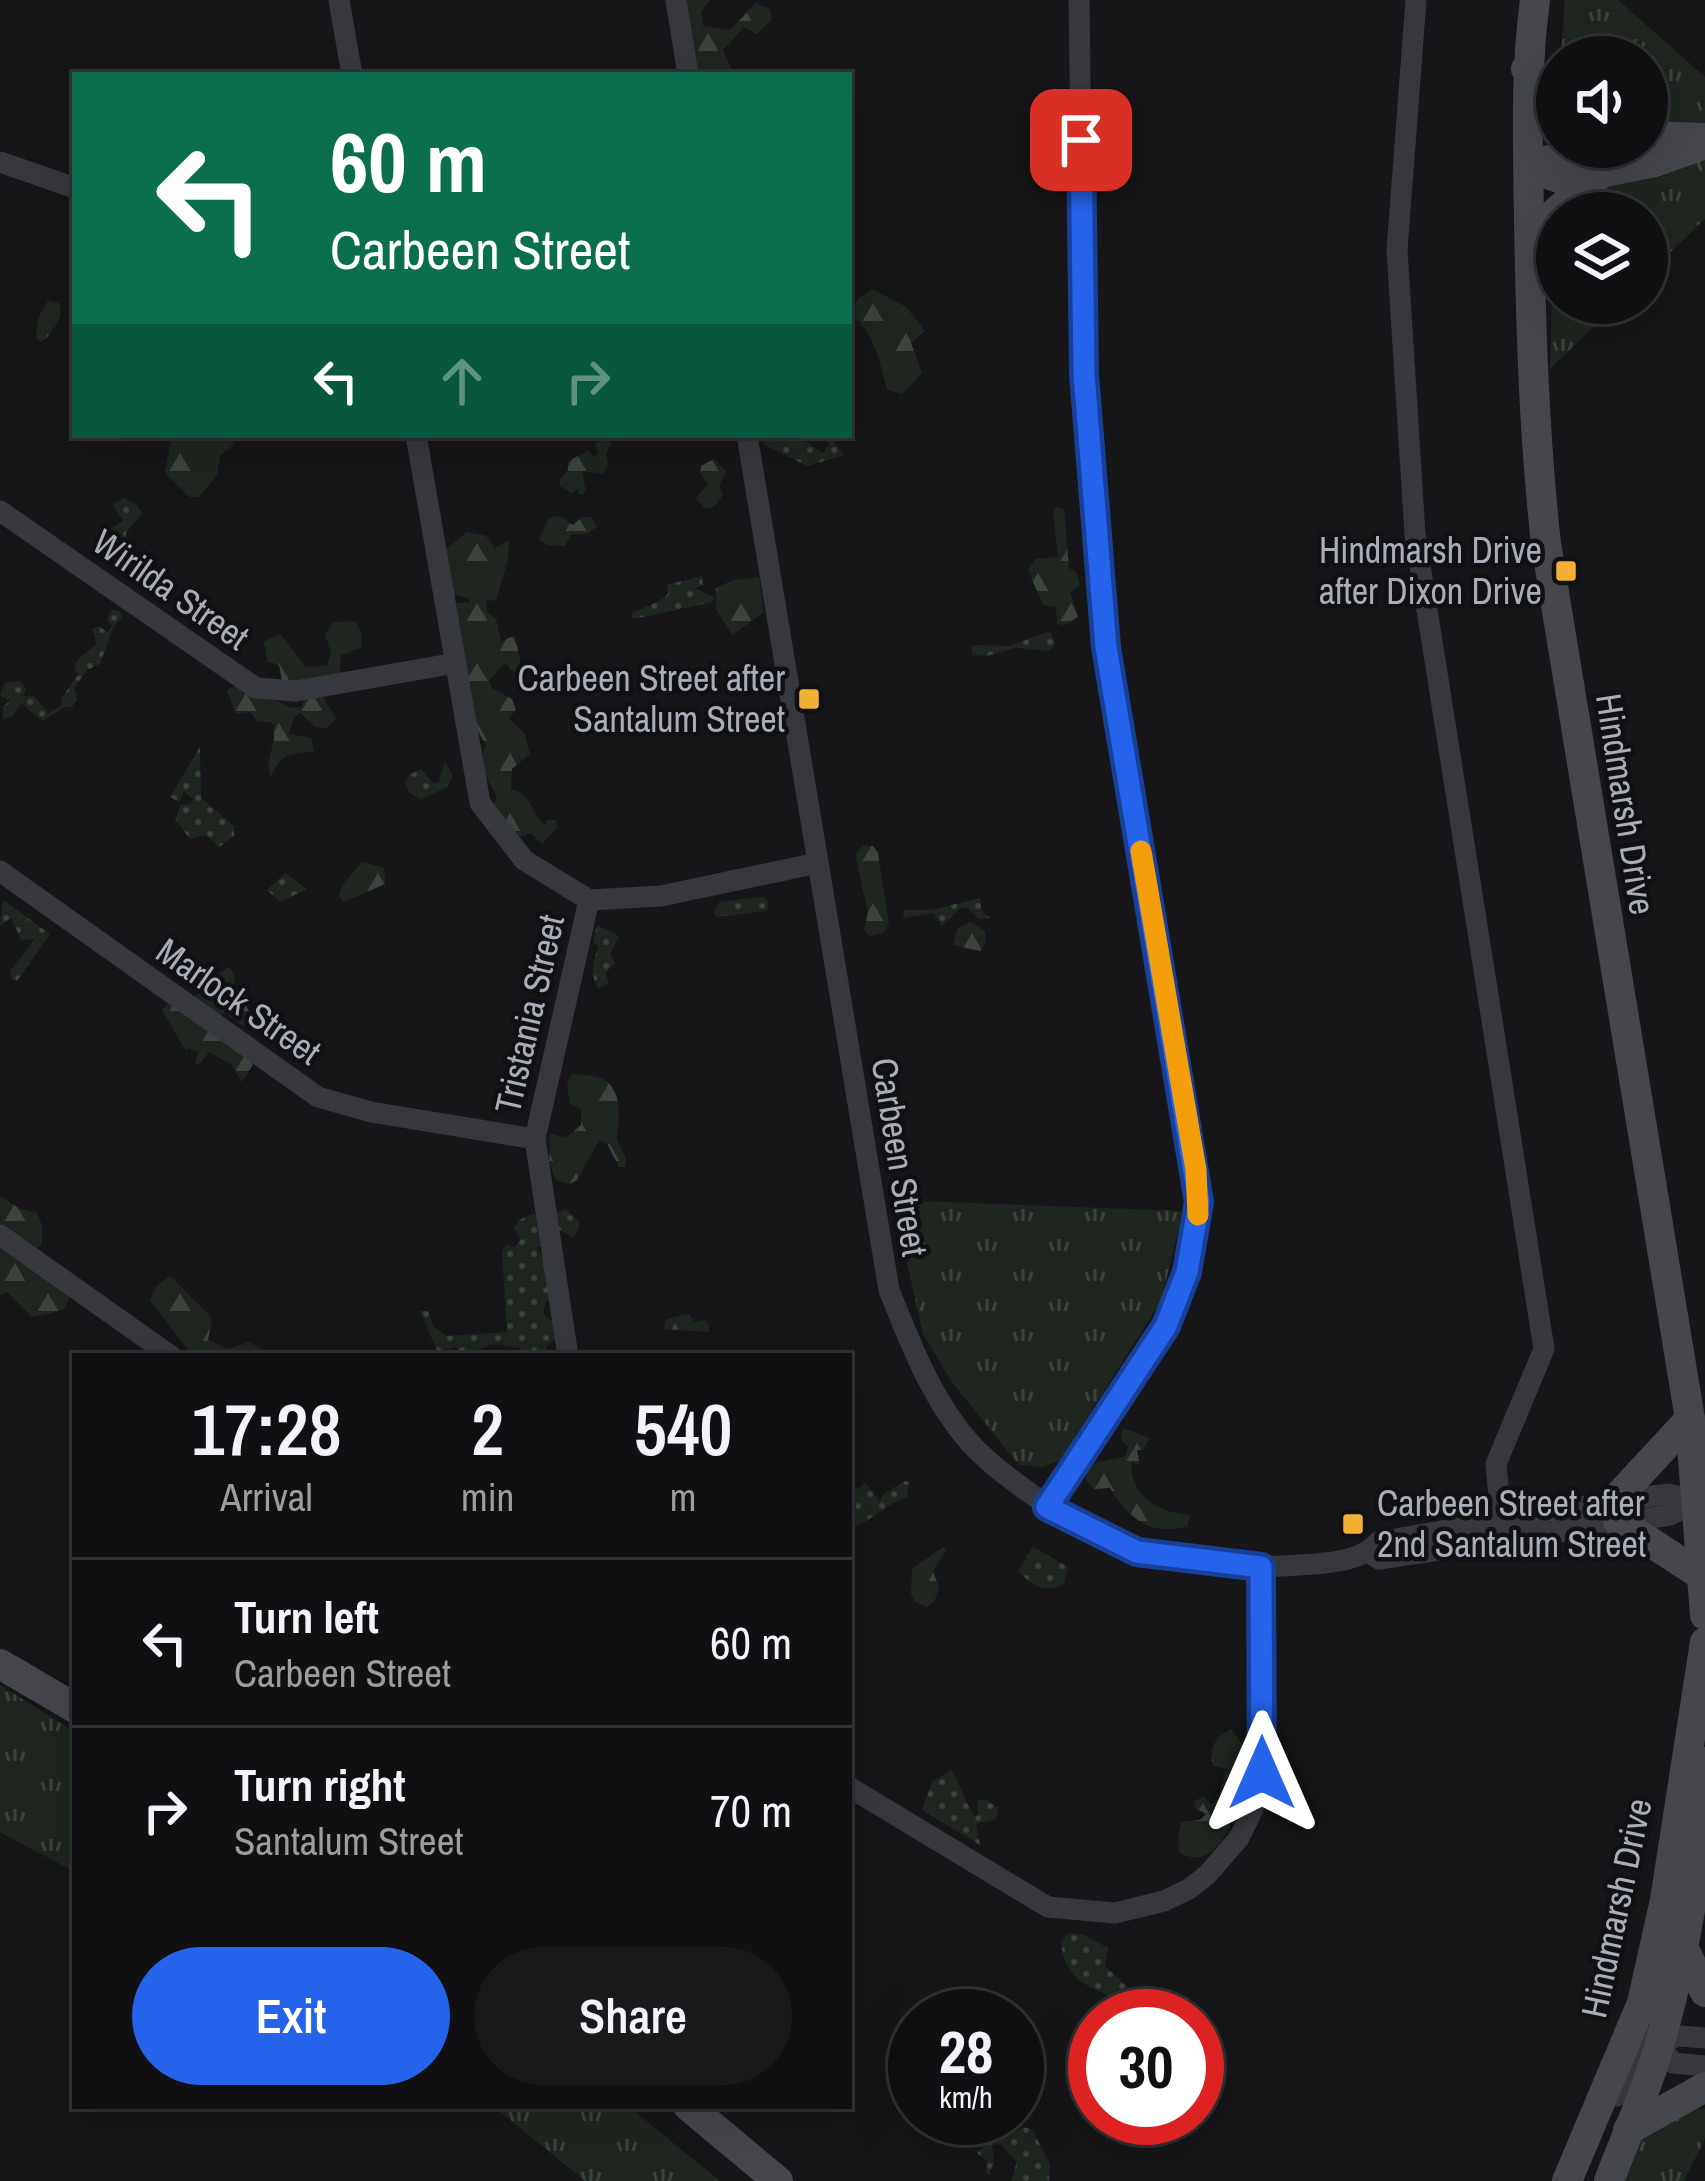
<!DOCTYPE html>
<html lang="en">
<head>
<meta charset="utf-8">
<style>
	body { margin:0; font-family:"Archivo Narrow",sans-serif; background:#19191b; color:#f1f3f6; height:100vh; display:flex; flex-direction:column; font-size:45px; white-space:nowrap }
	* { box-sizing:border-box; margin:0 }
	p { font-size:39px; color:#9c9d9f }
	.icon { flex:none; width:66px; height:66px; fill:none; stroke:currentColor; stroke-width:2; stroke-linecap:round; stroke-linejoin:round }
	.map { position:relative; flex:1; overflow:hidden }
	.panel { position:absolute; left:72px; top:1353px; width:780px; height:756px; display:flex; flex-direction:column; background:#101012; border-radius:0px; box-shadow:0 12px 48px #0002,0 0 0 3px #303032 }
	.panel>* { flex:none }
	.hud { position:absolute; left:72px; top:72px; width:780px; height:366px; border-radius:0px; box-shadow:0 12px 48px #0002,0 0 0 3px #303032; background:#0b6e4f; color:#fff; overflow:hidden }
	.fabs { position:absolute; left:1536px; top:36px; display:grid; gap:24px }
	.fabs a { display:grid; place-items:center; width:132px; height:132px; border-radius:50%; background:#101012; box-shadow:0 12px 48px #0002,0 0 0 3px #303032; font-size:60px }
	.speed { position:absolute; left:888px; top:1989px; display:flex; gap:24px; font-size:60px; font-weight:700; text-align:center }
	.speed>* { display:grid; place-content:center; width:156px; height:156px; border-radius:50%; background:#101012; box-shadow:0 12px 48px #0002,0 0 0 3px #303032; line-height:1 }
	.speed small { font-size:30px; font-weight:400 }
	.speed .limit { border:18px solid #d22; background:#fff; color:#111 }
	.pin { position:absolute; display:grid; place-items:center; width:102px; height:102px; color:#fff; margin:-51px; border-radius:24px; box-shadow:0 6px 18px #0006 }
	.me { position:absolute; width:132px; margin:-66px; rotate:0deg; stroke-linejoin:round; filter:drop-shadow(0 0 9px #0008) }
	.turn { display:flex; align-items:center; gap:42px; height:252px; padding:0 60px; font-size:54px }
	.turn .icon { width:156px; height:156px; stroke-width:2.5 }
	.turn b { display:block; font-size:84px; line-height:102px }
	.lanes { display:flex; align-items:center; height:114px; padding:0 60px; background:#0003; justify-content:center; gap:60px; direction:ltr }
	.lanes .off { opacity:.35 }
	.eta { display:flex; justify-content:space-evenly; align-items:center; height:204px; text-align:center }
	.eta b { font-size:72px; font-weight:600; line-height:84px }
	.cta { display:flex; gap:24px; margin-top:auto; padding:24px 60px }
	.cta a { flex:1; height:138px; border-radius:72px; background:#2563eb; color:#fff; font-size:48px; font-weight:600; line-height:138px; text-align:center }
	.cta a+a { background:#19191b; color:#f1f3f6 }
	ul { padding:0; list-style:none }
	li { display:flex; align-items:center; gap:36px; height:168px; padding:0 60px; border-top:3px solid #303032 }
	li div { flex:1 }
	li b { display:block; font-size:45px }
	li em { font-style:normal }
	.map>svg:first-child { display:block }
</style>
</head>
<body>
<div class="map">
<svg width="1705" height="2181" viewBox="0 0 1705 2181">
	<defs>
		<pattern id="grass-dots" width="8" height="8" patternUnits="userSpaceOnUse" patternTransform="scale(3)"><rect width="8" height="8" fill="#1e261f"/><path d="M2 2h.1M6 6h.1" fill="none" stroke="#3c433d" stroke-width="1.8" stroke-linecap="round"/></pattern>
		<pattern id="forest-firs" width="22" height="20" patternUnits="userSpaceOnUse" patternTransform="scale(3)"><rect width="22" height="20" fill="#1e261f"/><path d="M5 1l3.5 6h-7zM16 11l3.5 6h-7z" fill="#3c433d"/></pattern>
		<pattern id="park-tufts" width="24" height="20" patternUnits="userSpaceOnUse" patternTransform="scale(3)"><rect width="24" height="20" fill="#1e261f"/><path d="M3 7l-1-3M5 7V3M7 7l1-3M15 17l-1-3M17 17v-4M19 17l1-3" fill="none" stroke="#3c433d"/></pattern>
	</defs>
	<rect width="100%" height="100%" fill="#161618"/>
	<!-- grass -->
	<g fill="url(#grass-dots)">
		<path d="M 760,435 L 796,435 L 823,453 L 829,444 L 821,435 L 834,435 L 835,444 L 845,455 L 807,466 L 765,445 Z"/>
		<path d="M 123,498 L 137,505 L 142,513 L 126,533 L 124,556 L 119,566 L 108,560 L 104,547 L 111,543 L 112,549 L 118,548 L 110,529 L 123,521 L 113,505 Z"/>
		<path d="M 702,576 L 703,585 L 695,588 L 713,597 L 713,602 L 633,619 L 631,614 C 644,606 657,605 668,594 L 667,585 Z"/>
		<path d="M 111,610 L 119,611 L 123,617 L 113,628 L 100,664 L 87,670 L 74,688 L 77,699 L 72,707 L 65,707 L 43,721 L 21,703 L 13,716 L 3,720 L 3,706 L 10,701 L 0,695 L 5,683 L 20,681 L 26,689 L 23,696 L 34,696 L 48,713 L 61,706 L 61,699 L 78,675 L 74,668 L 77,660 L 97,644 L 92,629 L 99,626 L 107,632 L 112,626 L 107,619 Z"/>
		<path d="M 1050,631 L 1056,644 L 1049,651 L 1015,648 L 987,656 L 973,655 L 971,645 L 1009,646 Z"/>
		<path d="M 200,747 L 201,798 L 234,826 L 234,836 L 219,847 L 206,835 L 190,839 L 175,819 L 181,805 L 193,803 L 192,798 L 184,792 L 179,802 L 170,797 Z"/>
		<path d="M 445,762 L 453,776 L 447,787 L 421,799 L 409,792 L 405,782 L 409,775 L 421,769 L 433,783 L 438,783 Z"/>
		<path d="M 285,873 L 307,889 L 280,902 L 267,890 Z"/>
		<path d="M 764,897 L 769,904 L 767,911 L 717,917 L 714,912 L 719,902 Z"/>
		<path d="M 980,898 L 982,912 L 990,918 L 979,919 L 968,908 L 961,908 L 942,926 L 933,913 L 903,918 L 904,910 L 931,910 Z"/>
		<path d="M 3,900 L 50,934 L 17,981 L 12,980 L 10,971 L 35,939 L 21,940 L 11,918 L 0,926 Z"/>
		<path d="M 597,925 L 619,936 L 610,955 L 615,964 L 605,973 L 609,983 L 598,989 C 590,972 592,964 599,946 L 593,943 Z"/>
		<path d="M 566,1209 L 580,1223 L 574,1238 L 552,1226 L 544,1246 L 537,1247 L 550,1272 L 554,1298 L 546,1302 L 543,1315 L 554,1322 L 556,1338 L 546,1347 L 550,1356 L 520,1356 L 520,1348 L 492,1344 L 461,1356 L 456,1347 L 437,1351 L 420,1311 L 428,1311 L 434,1327 L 447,1336 L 507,1332 L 502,1251 L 507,1245 L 515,1247 L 521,1239 L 514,1229 L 519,1220 L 534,1213 L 539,1219 Z"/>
		<path d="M 905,1481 L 909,1482 L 907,1497 C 884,1505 867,1525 849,1528 L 849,1517 L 856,1508 L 849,1484 L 858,1489 L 865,1483 L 880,1501 L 883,1494 Z"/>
		<path d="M 1033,1547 L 1068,1567 L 1064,1584 C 1044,1594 1032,1585 1018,1571 Z"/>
		<path d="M 951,1770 C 961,1785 964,1801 975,1817 L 978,1815 L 977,1800 L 987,1800 L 998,1808 L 996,1819 L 976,1824 L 980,1845 L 922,1810 L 932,1782 Z"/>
		<path d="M 1069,1933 L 1084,1935 L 1108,1948 L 1105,1966 L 1148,2006 L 1164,2016 L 1143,2016 C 1109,1986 1066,1995 1061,1941 Z"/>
		<path d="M 984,2118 L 1005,2118 L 1008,2136 L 1023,2127 L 1032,2129 L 1050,2164 L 1049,2181 L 1011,2181 L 1017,2162 L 1000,2144 L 992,2145 L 994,2162 L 989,2175 L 986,2173 L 987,2161 L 977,2153 L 988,2141 Z"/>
	</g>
	<!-- forest -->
	<g fill="url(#forest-firs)">
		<path d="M 682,0 L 710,0 L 701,12 L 703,26 L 730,30 L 756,3 L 770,9 L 772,19 L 757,34 L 744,27 L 723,50 L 734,75 L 693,75 Z"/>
		<path d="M 872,289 L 906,307 L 925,331 L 911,343 L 922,373 L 902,394 L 887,390 C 880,363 875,334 852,315 L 858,299 Z"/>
		<path d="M 48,301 L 59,303 C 65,317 52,334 41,342 L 36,339 L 38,318 Z"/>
		<path d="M 172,435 L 208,438 L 211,435 L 236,435 L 233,445 L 220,456 L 217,475 L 199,497 L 189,497 L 165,473 Z"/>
		<path d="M 604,435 L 612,444 L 606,453 L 608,464 L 603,474 L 582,471 L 586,492 L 579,495 L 578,489 L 571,493 L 560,486 L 560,479 L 568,470 L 568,461 L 588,451 L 594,457 L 599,452 L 595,445 Z"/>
		<path d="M 714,459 L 727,472 L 719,485 L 723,495 L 714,507 L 705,508 L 696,498 L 708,484 L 700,473 L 701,466 Z"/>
		<path d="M 1057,507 L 1064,510 L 1069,568 L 1076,572 L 1080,585 L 1070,592 L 1078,617 L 1064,625 L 1057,624 L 1056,607 L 1043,605 L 1028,570 L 1036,559 L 1058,557 L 1053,512 Z"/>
		<path d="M 560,516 L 573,525 L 582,517 L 591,517 L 597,527 L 586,534 L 571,534 L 565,546 L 548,545 L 539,539 L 549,518 Z"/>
		<path d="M 467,532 L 486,536 L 495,548 L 509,540 L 508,560 L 496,600 L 486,601 L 487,612 L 496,619 L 501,641 L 515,636 L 523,674 L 510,670 L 506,662 L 489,680 L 492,688 L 512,699 L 516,710 L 509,718 L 524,733 L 530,754 L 512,769 L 511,789 C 532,794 530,811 544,825 L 548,820 L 556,820 L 557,828 L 542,844 L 531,833 L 510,840 L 490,810 L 497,798 C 489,779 475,767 486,746 L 472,719 L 455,603 L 469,603 L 469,598 L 454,595 L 442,553 Z"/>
		<path d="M 759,577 L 764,612 L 732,635 L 716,609 L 716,588 L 733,580 Z"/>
		<path d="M 345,621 L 356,622 L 362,634 L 361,648 L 341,655 L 339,688 L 323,697 L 336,718 L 327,728 L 315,727 L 300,713 L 294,717 L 289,734 L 311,738 L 314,752 C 289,753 281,753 271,777 C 263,759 280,741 272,722 L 258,722 L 250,712 L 236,714 L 227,691 L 239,682 L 291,708 L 302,707 L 304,698 L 282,680 L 279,665 L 268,662 L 264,642 L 280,634 L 306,667 L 327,666 L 331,653 L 325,634 L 333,623 Z"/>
		<path d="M 863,846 L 873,846 L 878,853 L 889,924 L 883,933 L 870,936 L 864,930 L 868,912 L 855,854 Z"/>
		<path d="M 362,862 L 384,868 L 385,884 L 344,902 L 339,896 L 343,884 Z"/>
		<path d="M 970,922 L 985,931 L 986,943 L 980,951 L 953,945 L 958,928 Z"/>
		<path d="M 229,967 L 235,976 L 233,992 L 246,1004 L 252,1020 L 243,1026 L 225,1013 L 216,1017 L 254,1063 L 242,1082 L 231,1064 L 209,1052 L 198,1066 L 195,1062 L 199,1052 L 189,1048 L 186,1051 L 162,1010 L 173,1000 L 187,1010 L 202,985 Z"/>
		<path d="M 571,1074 C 606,1076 619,1079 619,1119 C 619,1125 616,1132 617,1139 C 620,1152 628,1152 625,1167 L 619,1167 L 607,1144 L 599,1140 L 577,1180 L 570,1184 L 556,1180 L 549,1162 L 550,1133 L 566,1138 L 581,1125 L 581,1109 L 570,1104 L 567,1085 Z"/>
		<path d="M 0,1196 L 20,1209 L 37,1213 L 42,1225 L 42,1244 L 26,1257 L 50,1283 L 62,1282 L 69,1298 L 63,1310 L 32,1317 L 7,1292 L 0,1295 Z"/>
		<path d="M 170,1276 L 212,1318 L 208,1340 L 227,1349 L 249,1342 L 273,1356 L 196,1356 L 188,1350 L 150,1300 L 156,1287 Z"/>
		<path d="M 689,1314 L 695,1322 L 705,1320 L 709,1325 L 709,1332 L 664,1329 L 666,1319 Z"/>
		<path d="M 1123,1428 L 1150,1438 L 1143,1450 L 1137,1450 L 1140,1465 L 1131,1462 C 1130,1497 1161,1513 1190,1515 L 1187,1526 C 1151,1537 1128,1518 1110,1488 L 1094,1489 L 1085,1479 L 1092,1463 L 1125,1457 L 1128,1446 L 1121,1440 Z"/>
		<path d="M 943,1547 L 947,1549 L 933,1571 L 939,1588 L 934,1602 L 926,1607 L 915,1602 L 911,1594 L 912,1569 Z"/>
		<path d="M 1231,1730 C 1245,1744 1255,1763 1251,1783 L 1232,1788 L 1240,1798 C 1235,1824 1212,1872 1180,1853 L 1178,1836 L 1181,1822 L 1200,1820 L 1206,1814 L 1195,1808 L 1194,1802 L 1203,1796 L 1211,1805 L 1219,1797 L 1226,1769 L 1212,1765 C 1211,1747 1214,1737 1231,1730 Z"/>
	</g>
	<!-- park -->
	<g fill="url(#park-tufts)">
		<path d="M 1565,0 L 1618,0 L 1705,77 L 1705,219 L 1647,275 L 1647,213 L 1557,213 L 1557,303 L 1618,303 L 1550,369 L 1557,129 L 1557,147 L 1647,147 L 1647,57 L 1561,57 Z"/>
		<path d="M 893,1200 L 1183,1211 L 1161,1301 L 1060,1460 L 1043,1467 L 1019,1465 L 952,1382 L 923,1334 Z"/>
		<path d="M 0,1685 L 75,1732 L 75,1872 L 0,1832 Z"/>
		<path d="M 493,2106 L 628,2106 L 720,2181 L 585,2181 Z"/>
		<path d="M 1705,2109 L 1705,2138 L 1684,2181 L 1620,2181 L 1653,2111 Z"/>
	</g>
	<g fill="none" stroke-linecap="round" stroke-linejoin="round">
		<!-- street -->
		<g stroke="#37383d" stroke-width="21">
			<path d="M 339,0 L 352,75"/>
			<path d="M 676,0 L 688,75"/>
			<path d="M 1416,0 L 1397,250 L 1415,534 L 1544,1349 L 1496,1464 L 1503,1541"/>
			<path d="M 0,162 L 75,188"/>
			<path d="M 416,435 L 480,803 L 524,860 L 589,900 L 661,896 L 818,863"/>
			<path d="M 747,435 L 889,1290 C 910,1342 931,1399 970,1443 C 1002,1478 1092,1539 1137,1552 C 1169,1561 1250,1568 1283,1566 C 1312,1564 1359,1565 1378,1542 L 1614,1501 L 1668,1494 L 1698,1501"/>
			<path d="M 0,511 L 256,688 L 296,691 L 456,663"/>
			<path d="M 0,871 L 318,1097 L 371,1112 L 535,1139"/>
			<path d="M 0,1235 L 171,1356"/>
			<path d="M 568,1356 L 535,1139 L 589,900"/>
			<path d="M 1047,1507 C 1112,1408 1186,1324 1199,1202 L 1106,647 L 1084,373 L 1079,0"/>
			<path d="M 1369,1553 L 1379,1559 L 1670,1515 L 1698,1501"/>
			<path d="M 849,1787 L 1048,1907 L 1115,1913 L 1164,1901 L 1189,1889 L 1207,1875 L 1239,1838 L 1253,1809 L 1262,1773 L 1261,1567"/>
			<path d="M 1653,2037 L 1673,2063 L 1705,2066"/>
			<path d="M 1617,2096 L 1640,2051 L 1679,2036 L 1705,2038"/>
		</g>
		<!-- secondary -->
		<g stroke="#45474d" stroke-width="30">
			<path d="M 1535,0 C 1525,74 1528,147 1529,221 C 1531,332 1534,434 1546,544 L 1690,1419 L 1705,1615"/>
			<path d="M 1526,69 L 1557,101"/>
			<path d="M 1647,136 L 1705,138"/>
			<path d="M 1529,167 L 1564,180 L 1655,162 L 1705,144"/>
			<path d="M 1529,167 L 1587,147"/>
			<path d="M 1530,234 L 1599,175"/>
			<path d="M 1614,1501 L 1690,1419"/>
			<path d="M 1618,1521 L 1704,1577"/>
			<path d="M 0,1664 L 75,1708"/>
			<path d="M 1683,1947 L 1705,1992"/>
			<path d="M 688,2106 L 778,2181"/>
			<path d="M 1628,2130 L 1705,2087"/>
			<path d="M 1567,2181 L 1642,2003 L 1665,1900 L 1705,1642"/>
			<path d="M 1609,2181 C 1626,2136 1647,2090 1660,2043 C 1685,1953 1703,1856 1704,1762"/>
		</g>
	</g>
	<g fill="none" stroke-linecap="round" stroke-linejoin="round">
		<defs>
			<path id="route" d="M 1081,140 L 1084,374 L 1106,647 L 1199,1202 L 1187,1272 L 1166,1326 L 1047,1507 L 1137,1552 L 1261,1567 L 1262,1773"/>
		</defs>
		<!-- route casing -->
		<use href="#route" stroke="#184099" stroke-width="30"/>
		<!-- route -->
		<use href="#route" stroke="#2563eb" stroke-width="21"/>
		<!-- slow -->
		<path stroke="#f59e0b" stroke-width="21" d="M 1141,851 L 1196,1170 L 1198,1215"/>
	</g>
	<!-- markers -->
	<g fill="#f2b134" stroke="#111113" stroke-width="4.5">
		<rect x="1554" y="559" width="24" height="24" rx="6"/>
		<rect x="797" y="687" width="24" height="24" rx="6"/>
		<rect x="1341" y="1512" width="24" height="24" rx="6"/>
	</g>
	<g text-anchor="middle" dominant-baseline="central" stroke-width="9" stroke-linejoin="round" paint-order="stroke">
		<!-- poi labels -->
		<g font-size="36" fill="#a8adb8" stroke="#111113" text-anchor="end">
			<text x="1542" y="550">Hindmarsh Drive<tspan x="1542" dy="41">after Dixon Drive</tspan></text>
			<text x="785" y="678">Carbeen Street after<tspan x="785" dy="41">Santalum Street</tspan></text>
			<text x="1377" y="1503" text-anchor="start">Carbeen Street after<tspan x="1377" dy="41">2nd Santalum Street</tspan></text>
		</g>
		<!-- street labels -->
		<g font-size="36" fill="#a8adb8" stroke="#111113">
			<text transform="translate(171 589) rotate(35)">Wirilda Street</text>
			<text transform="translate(1626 804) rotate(81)">Hindmarsh Drive</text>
			<text transform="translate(239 1001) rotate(35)">Marlock Street</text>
			<text transform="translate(529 1014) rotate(-77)">Tristania Street</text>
			<text transform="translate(900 1157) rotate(81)">Carbeen Street</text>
			<text transform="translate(1616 1908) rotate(-78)">Hindmarsh Drive</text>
		</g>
	</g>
</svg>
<div class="fabs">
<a><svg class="icon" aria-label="sound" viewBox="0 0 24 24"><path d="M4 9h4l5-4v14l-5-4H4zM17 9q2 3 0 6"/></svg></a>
<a><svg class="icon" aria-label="layers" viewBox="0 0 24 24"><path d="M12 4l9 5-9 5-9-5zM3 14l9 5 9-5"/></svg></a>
</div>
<div class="speed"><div>28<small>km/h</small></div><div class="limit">30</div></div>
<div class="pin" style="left:1081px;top:140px;background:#d93025"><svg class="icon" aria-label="arrive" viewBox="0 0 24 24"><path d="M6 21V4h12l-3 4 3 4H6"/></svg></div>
<svg class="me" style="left:1262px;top:1773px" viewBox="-20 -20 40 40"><path d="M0-17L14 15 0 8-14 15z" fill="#2563eb" stroke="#fff" stroke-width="4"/></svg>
<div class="hud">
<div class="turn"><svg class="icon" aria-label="left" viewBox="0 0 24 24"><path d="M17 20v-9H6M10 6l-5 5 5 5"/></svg><div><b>60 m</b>Carbeen Street</div></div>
<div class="lanes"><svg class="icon" aria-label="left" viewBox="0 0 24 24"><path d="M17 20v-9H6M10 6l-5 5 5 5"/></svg><svg class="icon off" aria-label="ahead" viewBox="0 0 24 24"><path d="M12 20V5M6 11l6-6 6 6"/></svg><svg class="icon off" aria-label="right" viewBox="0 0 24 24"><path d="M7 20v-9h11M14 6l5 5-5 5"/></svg></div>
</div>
<section class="panel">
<div class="eta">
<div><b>17:28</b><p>Arrival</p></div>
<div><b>2</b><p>min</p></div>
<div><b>540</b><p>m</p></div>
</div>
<ul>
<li><svg class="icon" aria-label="left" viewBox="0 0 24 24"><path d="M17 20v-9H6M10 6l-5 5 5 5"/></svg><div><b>Turn left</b><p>Carbeen Street</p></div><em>60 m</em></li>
<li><svg class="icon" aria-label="right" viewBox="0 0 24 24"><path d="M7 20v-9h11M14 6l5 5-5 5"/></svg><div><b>Turn right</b><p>Santalum Street</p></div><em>70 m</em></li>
</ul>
<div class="cta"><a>Exit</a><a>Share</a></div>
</section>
</div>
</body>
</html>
